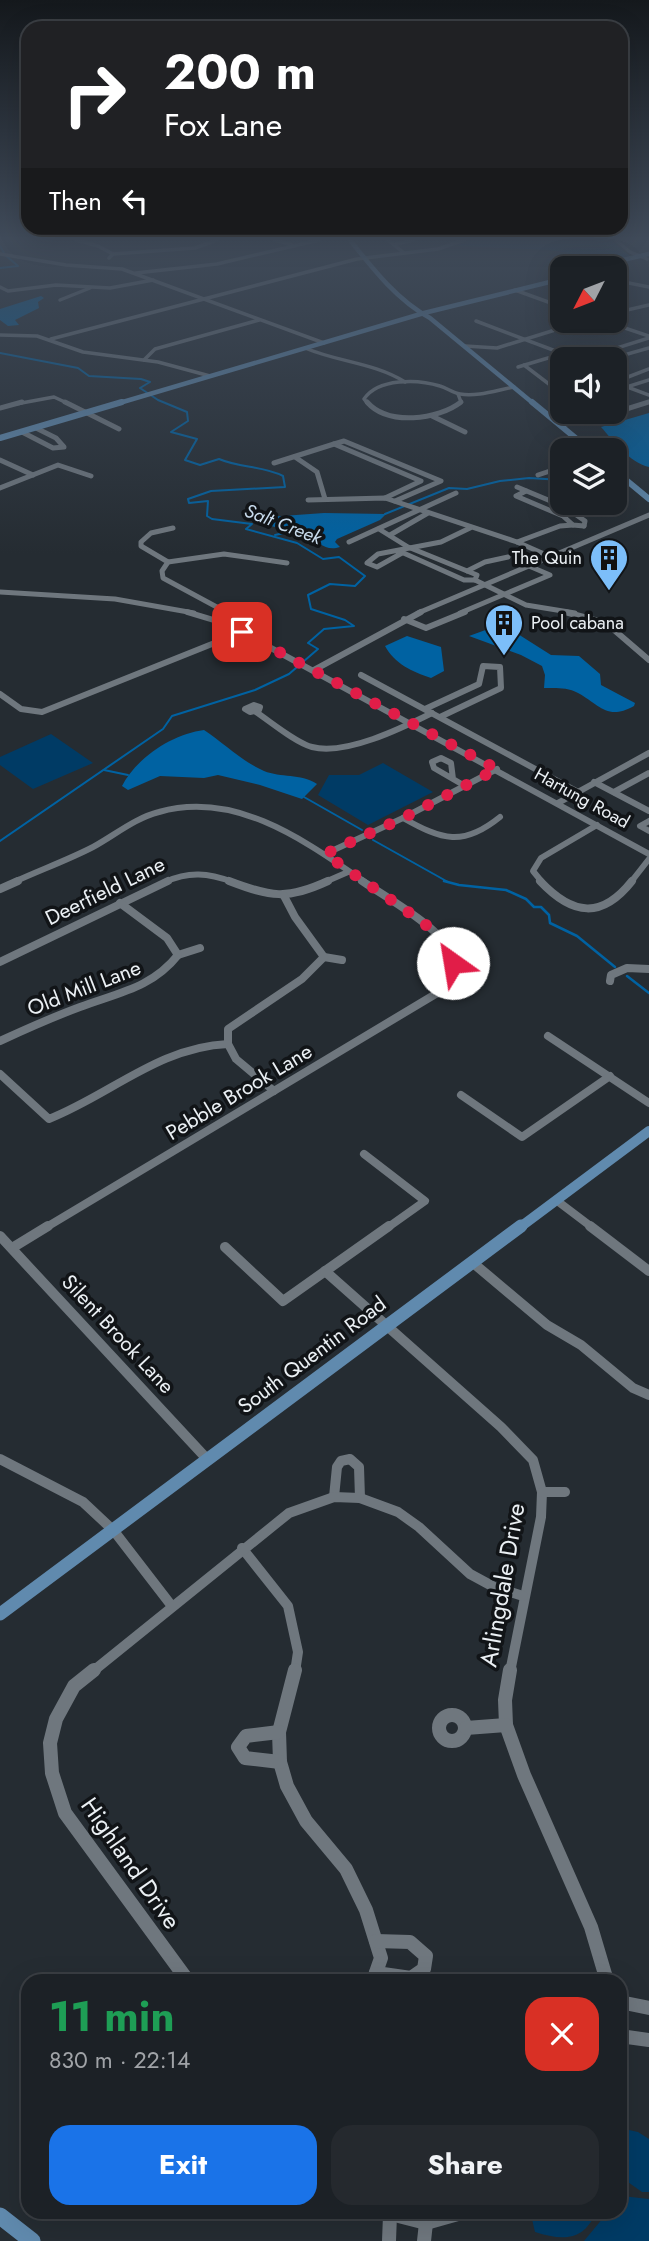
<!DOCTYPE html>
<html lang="en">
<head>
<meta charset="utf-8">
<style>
	body { margin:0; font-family:Jost,sans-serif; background:#25292e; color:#f1f3f6; height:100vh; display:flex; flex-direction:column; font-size:26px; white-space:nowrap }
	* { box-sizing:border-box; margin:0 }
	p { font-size:23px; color:#a0a3a7 }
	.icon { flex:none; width:38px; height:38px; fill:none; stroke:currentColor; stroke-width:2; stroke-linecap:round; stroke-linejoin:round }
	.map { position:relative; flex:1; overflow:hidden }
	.drawer { position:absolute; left:21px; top:1974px; width:606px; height:245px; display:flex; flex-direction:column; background:#1c2126; border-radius:21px; box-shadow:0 7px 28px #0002,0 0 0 2px #3a3e43 }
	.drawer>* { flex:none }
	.guide { position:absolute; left:21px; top:21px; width:607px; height:214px; border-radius:21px; box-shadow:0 7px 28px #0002,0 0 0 2px #3a3e43; background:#202124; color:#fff; overflow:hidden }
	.needle { width:46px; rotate:228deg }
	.fabs { position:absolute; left:550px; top:256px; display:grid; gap:14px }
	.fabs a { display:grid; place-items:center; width:77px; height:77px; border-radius:14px; background:#1c2126; box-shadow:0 7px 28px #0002,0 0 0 2px #3a3e43; font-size:35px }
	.pin { position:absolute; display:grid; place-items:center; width:60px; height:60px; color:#fff; margin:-30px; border-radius:14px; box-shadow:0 4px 10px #0006 }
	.me { position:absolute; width:77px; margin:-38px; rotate:328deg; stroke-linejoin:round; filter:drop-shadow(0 0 5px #0008) }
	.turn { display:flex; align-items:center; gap:24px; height:147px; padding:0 28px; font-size:32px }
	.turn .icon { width:91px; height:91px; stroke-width:2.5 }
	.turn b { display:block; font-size:49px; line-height:60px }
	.then { display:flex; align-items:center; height:66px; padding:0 28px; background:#0003; gap:14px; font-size:26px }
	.round { display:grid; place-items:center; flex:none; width:74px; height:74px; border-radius:21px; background:#25292e }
	.headline { display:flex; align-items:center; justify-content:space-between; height:119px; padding:0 28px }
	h1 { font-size:42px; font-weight:700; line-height:52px; color:#1e9e55 }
	.primary-button { display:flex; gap:14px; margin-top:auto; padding:14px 28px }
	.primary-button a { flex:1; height:80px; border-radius:21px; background:#1a73e8; color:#fff; font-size:28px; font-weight:700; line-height:80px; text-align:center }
	.primary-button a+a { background:#25292e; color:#f1f3f6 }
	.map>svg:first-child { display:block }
</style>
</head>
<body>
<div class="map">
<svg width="649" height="2241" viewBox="0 0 649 2241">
	<rect width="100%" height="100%" fill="#252c32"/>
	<!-- green -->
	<g fill="#003b65">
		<path d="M 470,240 L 610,240 L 630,256 L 594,264 L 568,253 L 549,250 L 457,246 Z"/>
		<path d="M 51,734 L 93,763 L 33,789 L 0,765 L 0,757 Z"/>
		<path d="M 383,763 L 433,792 L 368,825 L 318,795 L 329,775 L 359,775 Z"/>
		<path d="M 620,2128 L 638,2132 L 649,2139 L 649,2192 L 642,2192 L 625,2180 L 620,2186 Z"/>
		<path d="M 622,2196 L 649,2199 L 649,2241 L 584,2241 L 608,2212 L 620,2212 Z"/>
		<path d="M 538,2212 L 596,2212 C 584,2241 563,2241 535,2232 L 532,2219 Z"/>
	</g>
	<!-- water -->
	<g fill="#0062a2">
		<path d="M 41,296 L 44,298 L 38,302 L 39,308 L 15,320 L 19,325 L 8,326 L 0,320 L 0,309 Z"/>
		<path d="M 649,413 L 649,467 C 629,462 614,442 601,427 Z"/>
		<path d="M 324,513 L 386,514 L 380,520 L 337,539 L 335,542 L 340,547 C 325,552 319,541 306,537 C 298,535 291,535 283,532 L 283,529 L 267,525 L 253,518 Z"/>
		<path d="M 502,624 L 551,655 L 579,656 L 600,674 L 601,685 L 635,703 L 634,706 C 607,721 600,705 578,693 C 567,687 556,688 544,688 L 545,675 L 542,666 L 521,655 L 469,636 Z"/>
		<path d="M 407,636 L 441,647 L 444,671 L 431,678 C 412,672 394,663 385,646 Z"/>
		<path d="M 204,730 C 224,743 241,761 264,771 C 281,778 300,773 317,784 L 302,799 L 260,785 L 218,775 L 204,778 L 160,776 L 128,790 L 122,786 C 137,757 173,734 204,730 Z"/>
	</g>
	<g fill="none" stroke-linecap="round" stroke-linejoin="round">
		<!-- stream-far1 -->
		<g stroke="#0062a2" stroke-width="2">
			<path d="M 0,246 L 4,253"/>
			<path d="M 0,268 L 18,266 L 4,254"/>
			<path d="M 0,353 L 78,368 L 89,376 L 141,379 L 150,382 L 140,388 L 158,400 L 187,412 L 188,421 L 171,432 L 197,439 L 185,460 L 200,465 L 219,459 C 240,468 263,466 283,476 L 285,487 L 211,491 L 188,499 L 189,503 L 208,501 L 207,516 L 212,519 L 252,524 L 246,529 L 297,543 L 323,559 L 339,557 L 365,576 L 355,586 L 330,584 L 308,595 L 311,609 L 345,620 L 354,626 L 324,629 L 308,643 L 318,649 L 289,674 L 255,690 L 172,716 L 163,729 L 0,841"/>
			<path d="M 614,483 L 619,483"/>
			<path d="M 385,514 L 449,488 L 467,489 L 500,481 L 529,478 L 562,480"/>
			<path d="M 275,535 L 284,533"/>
			<path d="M 104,770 L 128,775"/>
			<path d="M 304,797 L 362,830"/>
			<path d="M 373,840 L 448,882"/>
		</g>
		<!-- stream -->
		<g stroke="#0062a2" stroke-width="2.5">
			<path d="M 444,881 L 459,885 L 506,890 L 526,899 L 534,907 L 541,907 L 549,915 L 550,923 L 577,936 L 615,967"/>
			<path d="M 627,976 L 649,993"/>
		</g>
		<!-- minor-far5 -->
		<g stroke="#6f777e" stroke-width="3.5">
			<path d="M 76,240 L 98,246 L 113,254 L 109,258"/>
			<path d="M 275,240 L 292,245"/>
			<path d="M 388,240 L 404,253"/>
			<path d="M 616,240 L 630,252 L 647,259"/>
			<path d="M 396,244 L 414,240"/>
			<path d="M 0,254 L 66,265 L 122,269 L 324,343"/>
			<path d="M 113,254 L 195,248 L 217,240"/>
			<path d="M 136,273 L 217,264 L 319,240"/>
			<path d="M 614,280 L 649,287"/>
			<path d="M 0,287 L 8,291 L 56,285 L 110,288 L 153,280"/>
			<path d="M 515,290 L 562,307"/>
			<path d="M 60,300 L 90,288"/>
			<path d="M 614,313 L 649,305"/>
			<path d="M 601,320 L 649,336"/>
			<path d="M 476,321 L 577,359"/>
			<path d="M 0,335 L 37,336 L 83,352 L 158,362 L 210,376"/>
			<path d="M 51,339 L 357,259 L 438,249 L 464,240"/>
			<path d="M 465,346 L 497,348 L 587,320"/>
			<path d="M 305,348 C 338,362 375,363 405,382"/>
			<path d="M 582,359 L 649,338"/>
			<path d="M 610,359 L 649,348"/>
			<path d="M 144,360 L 155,349 L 259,320"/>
			<path d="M 562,364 L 551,368 L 562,378"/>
			<path d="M 524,365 L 562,394"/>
			<path d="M 518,367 L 548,358 L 562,363"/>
			<path d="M 628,377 L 649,369"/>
			<path d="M 614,382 L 649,395"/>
			<path d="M 614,391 L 649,380"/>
			<path d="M 614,393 L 623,397 L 614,401"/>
			<path d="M 458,394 L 461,402 L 459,404"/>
			<path d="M 16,404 L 54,397 L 69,404"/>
			<path d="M 368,404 L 364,399 C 378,378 418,379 440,386 C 447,388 453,393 460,394 C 477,397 497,390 514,387"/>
			<path d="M 643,404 L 649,402"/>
		</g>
		<!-- minor-far4 -->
		<g stroke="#6f777e" stroke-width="5">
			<path d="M 65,402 L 119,429"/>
			<path d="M 367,402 C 388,426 438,420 461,402"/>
			<path d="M 0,408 L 22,402"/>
			<path d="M 570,412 L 577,411"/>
			<path d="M 432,416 L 465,432"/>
			<path d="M 560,425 L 601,417 L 649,402"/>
			<path d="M 22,432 L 53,448 L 64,447 L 56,438 L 36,428"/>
			<path d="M 334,444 L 344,441 L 441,481 L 395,501"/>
			<path d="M 295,457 L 317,472 L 325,499"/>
			<path d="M 0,460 L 33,475"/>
			<path d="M 274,463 L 334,444 L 421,481 L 385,498"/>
			<path d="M 538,475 L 562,467"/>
			<path d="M 517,487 L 565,507 L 585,521 L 584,526"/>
			<path d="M 0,488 L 58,465 L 91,476"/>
			<path d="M 526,491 L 516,496 L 563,516 L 573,525 L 584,526"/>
			<path d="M 308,500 L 385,498 L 517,542 L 551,557"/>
			<path d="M 173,528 L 151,533 L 141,542 L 141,546 L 168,562 L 162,571 L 163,578 L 226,612"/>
			<path d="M 379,529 L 408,547 L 477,575 L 475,580 L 526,605 L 575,613"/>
			<path d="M 390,535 L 428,513"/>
			<path d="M 349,542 L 456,493"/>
			<path d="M 517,542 L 560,526 L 573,525"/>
			<path d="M 399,551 L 464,580 L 475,580"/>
			<path d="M 402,553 L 377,567 L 367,563 L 378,554 L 441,542 L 470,528"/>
			<path d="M 168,562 L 224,554 L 287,563"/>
			<path d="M 467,571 L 485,562 L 508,557"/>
			<path d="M 0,592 L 115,599 L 194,613"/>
			<path d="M 224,613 L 256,607"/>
			<path d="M 418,613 L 649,515"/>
			<path d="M 460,613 L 550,575 L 529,566"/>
		</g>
		<!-- minor-far3 -->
		<g stroke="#6f777e" stroke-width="6">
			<path d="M 187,612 L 227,624 L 649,854"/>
			<path d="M 565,612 L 606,623 L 649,660"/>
			<path d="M 220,614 L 233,612"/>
			<path d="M 404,619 L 426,628 L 465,612"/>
			<path d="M 314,670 L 421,612"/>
			<path d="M 361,675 L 578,792"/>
			<path d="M 0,694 L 21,709 L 42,712 L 242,632"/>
			<path d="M 254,705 L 260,707 L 259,710 L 250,712 L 245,709 Z"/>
			<path d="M 425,709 L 479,684 L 483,666 L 500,667 L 501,688 L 440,717"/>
			<path d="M 256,712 C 271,722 296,743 312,747 C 345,756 402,728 432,713"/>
			<path d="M 453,779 L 451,763 L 441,758 L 432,762 L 434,768 L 465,786"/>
			<path d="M 594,782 L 649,811"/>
			<path d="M 614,792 L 649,773"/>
			<path d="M 558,803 L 649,753"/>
			<path d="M 403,818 C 442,840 463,847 500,817"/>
			<path d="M 649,821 L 640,826 L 649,831"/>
			<path d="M 325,854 L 403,818 L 497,769"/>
			<path d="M 14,882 C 40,870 68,860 93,847 C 115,835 135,818 159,812 C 236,790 305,841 365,882"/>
			<path d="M 165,882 C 189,871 208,873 233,882"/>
			<path d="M 325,882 L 348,872"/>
			<path d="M 542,882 L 533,871 L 541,858 L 597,825"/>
			<path d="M 631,882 L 649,859"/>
		</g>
		<!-- minor-far2 -->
		<g stroke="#6f777e" stroke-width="8">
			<path d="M 229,881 C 271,897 287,900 328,881"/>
			<path d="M 540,881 C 573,916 602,919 632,881"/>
			<path d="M 0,889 L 18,881"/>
			<path d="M 178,955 L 200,948"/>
			<path d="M 324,957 L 342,960"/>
			<path d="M 0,962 L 168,881"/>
			<path d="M 453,963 L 482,963"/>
			<path d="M 610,981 L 611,975 L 627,968 L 649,969"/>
			<path d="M 548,1036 L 649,1103"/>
			<path d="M 0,1041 C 26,1029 53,1017 80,1007 C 117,993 152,988 178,955 L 167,938 L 120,903"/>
			<path d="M 228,1044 L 228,1029 L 302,979 L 324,957 L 295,917 L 284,896"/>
			<path d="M 0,1074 L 49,1119 C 110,1095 159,1047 228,1044 L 236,1059 L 274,1091"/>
			<path d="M 461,1095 L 522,1137 L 610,1076"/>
			<path d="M 364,1154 L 425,1201 L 387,1228"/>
			<path d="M 556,1200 L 593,1228"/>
			<path d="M 45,1228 L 444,989 C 450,975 455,962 448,948 C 438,927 383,895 362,881"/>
		</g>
		<!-- minor-far1 -->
		<g stroke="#6f777e" stroke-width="10">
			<path d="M 590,1226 L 649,1271"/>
			<path d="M 0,1236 L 207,1459"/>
			<path d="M 225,1247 L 283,1301 L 389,1226"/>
			<path d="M 12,1248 L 48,1226"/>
			<path d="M 472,1262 L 547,1325 L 581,1345 L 633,1388 L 649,1395"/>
			<path d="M 325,1271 L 501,1427 L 533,1460 L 542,1492 L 541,1517 L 510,1672"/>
			<path d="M 0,1459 L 83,1502 L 114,1531 L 171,1605"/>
			<path d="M 542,1492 L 565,1492"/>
			<path d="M 334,1497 L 337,1467 L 341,1461 L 350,1459 L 359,1467 L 360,1498"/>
			<path d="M 242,1548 L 288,1606 L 298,1652 L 295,1672"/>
			<path d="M 92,1672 L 289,1513 L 334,1497 L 360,1498 L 398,1512 L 419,1527 L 470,1574 L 494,1587 L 523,1596"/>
		</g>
		<!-- minor -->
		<g stroke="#6f777e" stroke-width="14">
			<path d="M 94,1670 L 74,1686 L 56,1719 L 50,1743 L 52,1773 L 65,1813 L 188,1981"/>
			<path d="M 295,1670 L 279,1732 L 280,1762 L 287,1786 L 306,1821 L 346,1869 L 366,1910 L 381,1958 L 373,1981"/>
			<path d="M 510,1670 L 505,1700 L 506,1725 L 524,1775 L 591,1927 L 607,1981"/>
			<circle cx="452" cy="1728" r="13"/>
			<path d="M 466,1728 L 506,1725"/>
			<path d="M 279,1732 L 246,1736 L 238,1747 L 245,1758 L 280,1762"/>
			<path d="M 376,1941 L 410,1942 L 426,1956 L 424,1969 L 411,1978 L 376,1973"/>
			<path d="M 620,2002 L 649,2008"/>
			<path d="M 620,2036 L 649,2040"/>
			<path d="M 383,2212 L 426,2223 L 465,2212"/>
			<path d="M 389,2241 L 390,2215"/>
			<path d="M 424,2241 L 426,2223"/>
		</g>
		<!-- major-far4 -->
		<g stroke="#608aae" stroke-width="4.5">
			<path d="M 350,240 C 373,269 397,300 430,318 L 534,404"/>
			<path d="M 588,268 L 649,254"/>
			<path d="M 116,404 L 424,313 L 562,279"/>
		</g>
		<!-- major-far3 -->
		<g stroke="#608aae" stroke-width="6">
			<path d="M 532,402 L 590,450"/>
			<path d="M 0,438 L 122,402"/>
			<path d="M 614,470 L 649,499"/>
		</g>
		<!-- major-far2 -->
		<path stroke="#608aae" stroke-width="10" d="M 519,1228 L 649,1131"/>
		<!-- major-far1 -->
		<path stroke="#608aae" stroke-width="13" d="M 0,1614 L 521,1226"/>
		<!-- major -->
		<path stroke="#608aae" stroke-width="17" d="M 0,2216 L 32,2241"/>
	</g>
	<!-- sky -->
	<linearGradient id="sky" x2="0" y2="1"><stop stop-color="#14181c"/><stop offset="0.43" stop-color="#404b5a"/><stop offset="1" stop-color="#404b5a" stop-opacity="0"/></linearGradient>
	<rect width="649" height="554" fill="url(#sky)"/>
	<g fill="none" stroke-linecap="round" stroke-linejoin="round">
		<!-- route -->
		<path stroke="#e11d48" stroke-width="12" stroke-dasharray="0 21.6" d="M 242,632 L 497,769 L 403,818 L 325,854 L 424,923 L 447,945 L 453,963"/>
	</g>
	<!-- icons -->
	<defs>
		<symbol id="building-pin" viewBox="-11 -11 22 30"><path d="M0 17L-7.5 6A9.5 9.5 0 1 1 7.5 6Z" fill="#7cbef9" stroke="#111417"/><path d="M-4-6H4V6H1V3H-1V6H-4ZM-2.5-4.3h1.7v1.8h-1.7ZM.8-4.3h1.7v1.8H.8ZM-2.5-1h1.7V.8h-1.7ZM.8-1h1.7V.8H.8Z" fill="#111"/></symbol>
	</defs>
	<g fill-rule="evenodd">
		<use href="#building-pin" x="587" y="536" width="44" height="60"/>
		<use href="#building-pin" x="482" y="601" width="44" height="60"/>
	</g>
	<g text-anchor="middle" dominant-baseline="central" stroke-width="7" stroke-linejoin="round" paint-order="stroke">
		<!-- far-poi labels -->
		<g font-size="18" fill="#ebf0f4" stroke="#111417" text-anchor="end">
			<text x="582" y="558">The Quin</text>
			<text x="531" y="623" text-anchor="start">Pool cabana</text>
		</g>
		<!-- far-street labels -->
		<g font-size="18" fill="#ebf0f4" stroke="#111417">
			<text transform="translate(582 798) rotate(29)">Hartung Road</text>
		</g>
		<!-- far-water labels -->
		<g font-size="19" font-style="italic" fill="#c9dced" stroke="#111417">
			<text transform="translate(283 524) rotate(21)">Salt Creek</text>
		</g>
		<!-- street labels -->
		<g font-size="21" fill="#ebf0f4" stroke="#111417">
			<text transform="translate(105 891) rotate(-26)">Deerfield Lane</text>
			<text transform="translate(84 988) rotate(-21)">Old Mill Lane</text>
			<text transform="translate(239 1092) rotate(-31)">Pebble Brook Lane</text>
			<text transform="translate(118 1334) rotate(47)">Silent Brook Lane</text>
			<text transform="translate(312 1355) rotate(-37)">South Quentin Road</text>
		</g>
		<!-- near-street labels -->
		<g font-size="24" fill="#ebf0f4" stroke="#111417">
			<text transform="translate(502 1585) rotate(-80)">Arlingdale Drive</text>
			<text transform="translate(131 1863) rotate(55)">Highland Drive</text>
		</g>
	</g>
</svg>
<div class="fabs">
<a><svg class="needle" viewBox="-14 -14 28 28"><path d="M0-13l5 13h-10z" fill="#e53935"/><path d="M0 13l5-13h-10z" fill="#a0a3a7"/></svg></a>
<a><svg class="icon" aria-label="sound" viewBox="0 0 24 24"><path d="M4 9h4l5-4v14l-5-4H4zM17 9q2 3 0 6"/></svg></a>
<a><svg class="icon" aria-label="layers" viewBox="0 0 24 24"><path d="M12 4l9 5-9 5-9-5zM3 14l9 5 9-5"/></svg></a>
</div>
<div class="pin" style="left:242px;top:632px;background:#d93025"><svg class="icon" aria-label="arrive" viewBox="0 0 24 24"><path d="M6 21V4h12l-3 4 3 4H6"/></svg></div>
<svg class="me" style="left:453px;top:963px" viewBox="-20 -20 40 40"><circle r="19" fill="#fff"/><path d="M0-13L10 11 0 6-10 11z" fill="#e11d48"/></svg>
<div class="guide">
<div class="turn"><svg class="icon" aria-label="right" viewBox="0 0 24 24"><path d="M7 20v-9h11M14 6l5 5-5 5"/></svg><div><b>200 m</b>Fox Lane</div></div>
<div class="then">Then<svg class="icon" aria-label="left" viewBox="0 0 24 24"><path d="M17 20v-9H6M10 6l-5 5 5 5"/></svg></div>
</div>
<section class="drawer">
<div class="headline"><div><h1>11 min</h1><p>830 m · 22:14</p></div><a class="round" style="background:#d93025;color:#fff"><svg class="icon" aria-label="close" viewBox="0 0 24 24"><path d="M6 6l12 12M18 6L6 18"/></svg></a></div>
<div class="primary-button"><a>Exit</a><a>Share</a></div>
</section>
</div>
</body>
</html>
